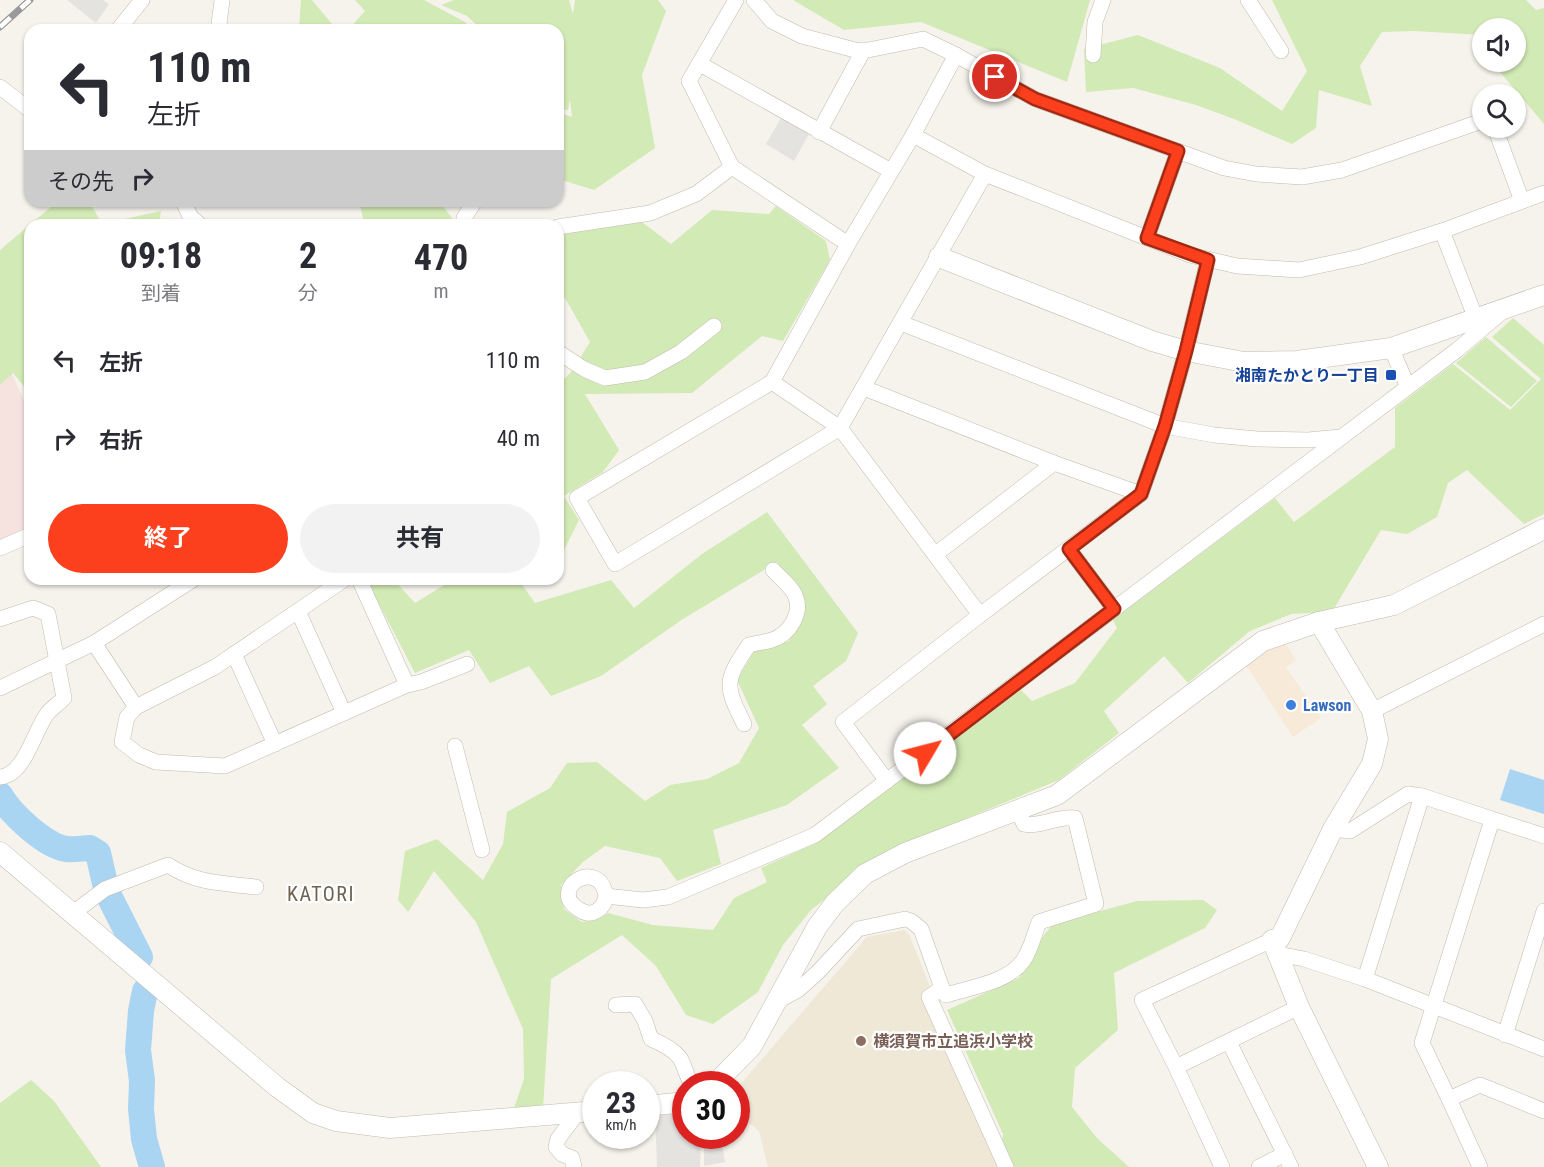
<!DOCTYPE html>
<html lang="ja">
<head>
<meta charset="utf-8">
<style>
	body { margin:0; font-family:"Roboto Condensed","Noto Sans JP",sans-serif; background:#f2f2f3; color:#2b2b33; height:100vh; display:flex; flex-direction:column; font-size:22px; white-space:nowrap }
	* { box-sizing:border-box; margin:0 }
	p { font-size:20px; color:#7c7c81 }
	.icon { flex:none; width:33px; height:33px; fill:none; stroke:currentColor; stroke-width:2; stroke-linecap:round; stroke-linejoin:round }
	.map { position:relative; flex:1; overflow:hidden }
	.panel { position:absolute; left:24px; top:219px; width:540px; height:366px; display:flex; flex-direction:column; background:#fff; border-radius:18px; box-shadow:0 2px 4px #0004 }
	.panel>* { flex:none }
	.hud { position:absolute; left:24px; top:24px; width:540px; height:183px; border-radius:18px; box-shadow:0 2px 4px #0004; background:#fff; color:#2b2b33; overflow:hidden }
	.tools { position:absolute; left:1472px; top:18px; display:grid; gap:12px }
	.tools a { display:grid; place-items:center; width:54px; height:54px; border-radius:50%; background:#fff; box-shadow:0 2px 4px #0004; font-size:30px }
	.speed { position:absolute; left:582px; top:1071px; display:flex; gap:12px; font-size:30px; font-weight:700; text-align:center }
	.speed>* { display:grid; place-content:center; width:78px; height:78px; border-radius:50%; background:#fff; box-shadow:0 2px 4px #0004; line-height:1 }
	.speed small { font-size:15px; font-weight:400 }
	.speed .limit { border:9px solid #d22; background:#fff; color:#111 }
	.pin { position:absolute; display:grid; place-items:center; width:51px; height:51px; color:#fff; margin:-26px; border:3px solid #fff; border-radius:50%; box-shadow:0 2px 6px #0007 }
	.me { position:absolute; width:66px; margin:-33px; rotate:53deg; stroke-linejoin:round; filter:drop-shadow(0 0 4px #0008) }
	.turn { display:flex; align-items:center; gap:21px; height:126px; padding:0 24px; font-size:27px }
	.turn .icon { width:78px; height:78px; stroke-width:2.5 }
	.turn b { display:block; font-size:42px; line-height:51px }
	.then { display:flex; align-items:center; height:57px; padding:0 24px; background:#0003; gap:12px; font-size:22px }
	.eta { display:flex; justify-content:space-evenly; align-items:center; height:102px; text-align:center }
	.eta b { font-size:36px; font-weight:700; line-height:42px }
	.cta { display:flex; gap:12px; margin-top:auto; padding:12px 24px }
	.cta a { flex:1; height:69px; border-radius:36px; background:#fc3f1d; color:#fff; font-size:24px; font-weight:700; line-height:69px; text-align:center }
	.cta a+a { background:#f2f2f3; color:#2b2b33 }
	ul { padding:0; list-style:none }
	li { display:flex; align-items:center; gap:18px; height:78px; padding:0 24px }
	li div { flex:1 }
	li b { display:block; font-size:22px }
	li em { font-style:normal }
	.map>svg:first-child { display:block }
</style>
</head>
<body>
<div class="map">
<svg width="1544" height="1167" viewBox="0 0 1544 1167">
	<rect width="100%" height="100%" fill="#f6f3ec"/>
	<!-- commercial -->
	<path fill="#f7ead8" d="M 1284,641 L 1296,660 L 1286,667 L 1321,718 L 1293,737 L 1246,665 Z"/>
	<!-- education -->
	<path fill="#efe8d6" d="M 904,930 L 909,934 L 1002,1167 L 768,1167 L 759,1131 L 747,1122 L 737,1120 L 737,1088 L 867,937 Z"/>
	<!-- medical -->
	<path fill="#f6e3e0" d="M 0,348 L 30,413 L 30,526 L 0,540 Z"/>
	<!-- green -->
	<g fill="#d2eab5">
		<path d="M 301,0 L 312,0 L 337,30 L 299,30 Z"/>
		<path d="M 355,0 L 424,0 L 465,22 L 473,30 L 348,30 L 365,11 Z"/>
		<path d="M 454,0 L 569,0 L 573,14 L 575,0 L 658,0 L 666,11 L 642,75 L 655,148 L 594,190 L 558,179 L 558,112 L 572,117 L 570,99 L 568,110 L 558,108 L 558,30 L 482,30 L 467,16 L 441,5 Z"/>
		<path d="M 793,0 L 1090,0 L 1067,82 L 921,22 L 844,30 Z"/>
		<path d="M 1272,0 L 1526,0 L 1536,10 L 1544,8 L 1544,124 L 1500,72 L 1495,62 L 1515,62 L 1515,28 L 1482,28 L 1482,35 L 1414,31 L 1382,32 L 1360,66 L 1372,106 L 1319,90 L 1316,128 L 1292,144 L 1234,119 L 1196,105 L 1133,88 L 1086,92 L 1084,49 L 1138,35 L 1220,68 L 1282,111 L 1307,71 Z"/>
		<path d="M 58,201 L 89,201 L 102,224 L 161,211 L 159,225 L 30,225 L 30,394 L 13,373 L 0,385 L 0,250 Z"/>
		<path d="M 359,201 L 439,201 L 457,225 L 363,225 L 364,222 Z"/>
		<path d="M 776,206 L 826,241 L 830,260 L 783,341 L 762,336 L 692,393 L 585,394 L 619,450 L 603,472 L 564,496 L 579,520 L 558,562 L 558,385 L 571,372 L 590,342 L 565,298 L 558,299 L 558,235 L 642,222 L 671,244 L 712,210 L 769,214 Z"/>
		<path d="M 1513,318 L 1544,345 L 1544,514 L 1524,524 L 1467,470 L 1448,483 L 1437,517 L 1407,534 L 1381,530 L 1332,612 L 1291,614 L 1250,631 L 1188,683 L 1164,656 L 1104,711 L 1119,733 L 1059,780 L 889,850 L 811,910 L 783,945 L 758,992 L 713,1024 L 686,1015 L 656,966 L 622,935 L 551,979 L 543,1109 L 513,1111 L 524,1079 L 523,1029 L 476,922 L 434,871 L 408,912 L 398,900 L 405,851 L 437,839 L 483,880 L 503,844 L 507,812 L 550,788 L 567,763 L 597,762 L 645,801 L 670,785 L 707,779 L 739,763 L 759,728 L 737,680 L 756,648 L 789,641 L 804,599 L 777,562 L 683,619 L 601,676 L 551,696 L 529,666 L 490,683 L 469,650 L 415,673 L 366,579 L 393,579 L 415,603 L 446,584 L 447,579 L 518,579 L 535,603 L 611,580 L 634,608 L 702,554 L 767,512 L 858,633 L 846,661 L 813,686 L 827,704 L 802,725 L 839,768 L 787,805 L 713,830 L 721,864 L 677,881 L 660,858 L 605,846 L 583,862 L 561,885 L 564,909 L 582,922 L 599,919 L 608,913 L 653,925 L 713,930 L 734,898 L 767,882 L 761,868 L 816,843 L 1021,690 L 1032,701 L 1075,683 L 1117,628 L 1113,620 L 1275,498 L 1294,522 L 1395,447 L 1395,408 L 1453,364 L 1510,410 L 1541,379 L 1492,337 Z"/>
		<path d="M 1486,337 L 1537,381 L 1511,407 L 1456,363 Z"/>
		<path d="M 1203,900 L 1217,910 L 1205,928 L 1114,973 L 1118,1030 L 1075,1068 L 1072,1107 L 1097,1138 L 1129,1167 L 998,1167 L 1003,1134 L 947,1010 L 1019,978 L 1044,935 L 1053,924 L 1137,901 Z"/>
		<path d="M 31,1080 L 54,1101 L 101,1167 L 0,1167 L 0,1103 Z"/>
	</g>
	<!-- parking -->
	<g fill="#e5e3e0">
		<path d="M 67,0 L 103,0 L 109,4 L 96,23 Z"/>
		<path d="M 781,118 L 809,134 L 794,161 L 766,144 Z"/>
		<path d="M 655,1114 L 685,1114 L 686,1136 L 701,1136 L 700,1167 L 657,1167 Z"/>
		<path d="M 704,1136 L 721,1136 L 725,1162 L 704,1166 Z"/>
	</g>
	<!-- water -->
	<path fill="#a9d4f2" d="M 1510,769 L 1544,780 L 1544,814 L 1500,800 Z"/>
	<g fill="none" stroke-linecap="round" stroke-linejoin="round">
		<!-- river -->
		<g stroke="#a9d4f2" stroke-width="26">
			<path d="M 0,795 C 11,814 44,845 66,849 C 74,850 83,848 90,848 L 98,853 L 107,892 L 140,957"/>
			<path d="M 145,991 L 141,1011 L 138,1050 L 142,1081 L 141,1109 L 144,1139 L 152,1167"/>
		</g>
		<defs>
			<g id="minor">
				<path d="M 736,0 L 689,81 L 732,167 L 848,244"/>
				<path d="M 754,0 L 772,21 L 802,36 L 855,50 L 863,51 L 923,39 L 956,55 L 1035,99 L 1224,168 L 1256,174 L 1302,177 L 1342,170 L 1482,121"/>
				<path d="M 1248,0 L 1281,51"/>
				<path d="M 118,30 L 142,0"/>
				<path d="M 221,30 L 219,24 L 222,0"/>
				<path d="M 956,55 L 913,135 L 848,244 L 772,382 L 577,498 L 615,564 L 840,428 L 985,174"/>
				<path d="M 1093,55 L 1095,22 L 1103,0"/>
				<path d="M 700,64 L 891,171"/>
				<path d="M 0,87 L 30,110"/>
				<path d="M 1495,128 L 1522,201"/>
				<path d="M 819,132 L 863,51"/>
				<path d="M 913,135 L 985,174 L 1190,255 L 1237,266 L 1299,270 L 1360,257 L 1442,231 L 1544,193"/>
				<path d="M 183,201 L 190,216 L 200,225"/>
				<path d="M 467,225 L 464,218 L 475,201"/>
				<path d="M 558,227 L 650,213 L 696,194 L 732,167"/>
				<path d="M 1442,231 L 1476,319"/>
				<path d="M 1147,238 L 1178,151"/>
				<path d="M 901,323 L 1165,426 L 1214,435 L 1257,439 L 1308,440 L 1341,437"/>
				<path d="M 1391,348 L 1408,387"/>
				<path d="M 558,352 L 584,369 L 605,378 L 645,372 L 681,352 L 714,326"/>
				<path d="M 772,382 L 840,428 L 980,615"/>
				<path d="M 864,388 L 1054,463 L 1141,494"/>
				<path d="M 0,548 L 30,535"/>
				<path d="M 1069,549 L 1114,609"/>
				<path d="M 936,554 L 1054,463"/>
				<path d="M 345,579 L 215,667 L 136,707 L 127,717 L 122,742 L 139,755 L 156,762 L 225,766 L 407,685 L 421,682 L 467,664"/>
				<path d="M 359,579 L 407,685"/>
				<path d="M 298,611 L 344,713"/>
				<path d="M 0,619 L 33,608 L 48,614 L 64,698 C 59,704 51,708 47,714 C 34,731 25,775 0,777"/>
				<path d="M 94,643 L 136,707"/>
				<path d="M 234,654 L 275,744"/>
				<path d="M 0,688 L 94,643 L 194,579"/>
				<path d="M 1372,711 L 1544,624"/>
				<path d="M 744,724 C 725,686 724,681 749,645 C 756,643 765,642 772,640 C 790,634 803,612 795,595 C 791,586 780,578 773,570"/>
				<path d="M 455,746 L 482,850"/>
				<path d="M 887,781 L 843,722 L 980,615 L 1141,494 L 1165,426 L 1186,351 L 1208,259"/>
				<path d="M 1333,829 L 1350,831 L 1408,794 L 1422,796 L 1544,836"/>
				<path d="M 606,896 C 599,855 545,890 580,910 C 592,918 604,909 606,896 L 643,900 L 668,897 L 815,835 L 1457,350 L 1502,312"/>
				<path d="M 73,913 L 105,889 L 168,865 C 197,884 222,883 256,887"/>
				<path d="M 1278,954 L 1304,959 L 1365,979 L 1544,1049"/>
				<path d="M 1365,979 L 1422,796"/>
				<path d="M 942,988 L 946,995 C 971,987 1007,983 1023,961 C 1031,949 1034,935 1039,922 L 1096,904 L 1075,818 C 1056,816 1042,827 1024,824 L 1018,810"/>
				<path d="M 776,1002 L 798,990 L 818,972 L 858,929 L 905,919 L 911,921 L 921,929 L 942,988 L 929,997 L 1006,1167"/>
				<path d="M 616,1005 L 635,1004 L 645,1021 L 651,1039 C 661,1043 673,1049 680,1058 C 685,1066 686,1076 692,1084"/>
				<path d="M 1505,1035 L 1544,911"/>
				<path d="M 1229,1042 L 1291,1167"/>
				<path d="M 1176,1067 L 1299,1007"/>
				<path d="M 1449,1099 L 1480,1085 L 1544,1111"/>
				<path d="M 574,1167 L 572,1158 L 562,1154 L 556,1147 L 558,1139 L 578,1112"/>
				<path d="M 1222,1167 L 1176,1067 L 1142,1000 L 1272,940"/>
				<path d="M 1259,1167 L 1285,1154"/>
				<path d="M 1480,1167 L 1449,1099 L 1422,1043 L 1492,820"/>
			</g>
			<g id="tertiary">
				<path d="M 939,257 L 1152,341 L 1186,351 L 1244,362 L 1297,361 L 1391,348 L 1544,295"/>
				<path d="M 1319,622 L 1372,711 L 1378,739 L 1372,764 L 1333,829 L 1280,938 L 1272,940 L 1299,1007 L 1378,1167"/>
				<path d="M 0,852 L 277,1087 L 313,1113 L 336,1121 L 390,1128 L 596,1111"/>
				<path d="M 715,1084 L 752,1046 L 817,927 L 835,903 L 865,874 L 905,853 L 1057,795 L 1263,641 L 1319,622 L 1394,605 L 1544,529"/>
				<path d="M 646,1106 L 686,1102"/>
			</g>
		</defs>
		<!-- minor casing -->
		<use href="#minor" stroke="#c2bbae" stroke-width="16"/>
		<!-- tertiary casing -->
		<use href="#tertiary" stroke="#c2bbae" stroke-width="21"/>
		<!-- minor -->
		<use href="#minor" stroke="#fff" stroke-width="15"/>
		<!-- tertiary -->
		<use href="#tertiary" stroke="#fff" stroke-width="20"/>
		<defs>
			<path id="rail" d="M 0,27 L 30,0"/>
		</defs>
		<!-- rail casing -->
		<use href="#rail" stroke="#9a9a9a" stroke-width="7"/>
		<!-- rail -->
		<use href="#rail" stroke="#fff" stroke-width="4.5" stroke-dasharray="14" stroke-linecap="butt"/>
	</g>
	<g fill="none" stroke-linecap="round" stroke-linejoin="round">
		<defs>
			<path id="route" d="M 925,753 L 1114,609 L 1069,549 L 1141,494 L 1165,426 L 1186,351 L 1208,260 L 1147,238 L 1178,151 L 1035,99 L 995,77"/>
		</defs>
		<!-- route casing -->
		<use href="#route" stroke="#a42913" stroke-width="15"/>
		<!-- route -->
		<use href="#route" stroke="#fc3f1d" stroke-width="10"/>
	</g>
	<!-- markers -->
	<rect fill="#1a4fb4" stroke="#fff" stroke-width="2" x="1385" y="369" width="12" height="12" rx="3"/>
	<circle fill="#3f7fe0" stroke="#fff" stroke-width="2" cx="1291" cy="705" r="6"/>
	<circle fill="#8d6e63" stroke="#fff" stroke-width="2" cx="861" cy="1041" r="6"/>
	<g text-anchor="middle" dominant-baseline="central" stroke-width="4.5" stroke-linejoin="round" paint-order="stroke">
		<!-- transit labels -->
		<g font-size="16" font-weight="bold" fill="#164399" stroke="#fff" text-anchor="end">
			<text x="1379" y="375">湘南たかとり一丁目</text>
		</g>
		<!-- shop labels -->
		<g font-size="16" font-weight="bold" fill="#366cbe" stroke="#fff" text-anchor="start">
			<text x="1303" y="705">Lawson</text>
		</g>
		<!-- education labels -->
		<g font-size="16" font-weight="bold" fill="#785e54" stroke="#fff" text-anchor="start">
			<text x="873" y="1041">横須賀市立追浜小学校</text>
		</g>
		<!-- quarter labels -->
		<g font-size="20" letter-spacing="1.5" fill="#6e6250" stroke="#fff">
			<text x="321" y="894">KATORI</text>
		</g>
	</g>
</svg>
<div class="tools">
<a><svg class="icon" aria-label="sound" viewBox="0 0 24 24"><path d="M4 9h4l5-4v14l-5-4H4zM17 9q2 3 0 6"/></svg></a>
<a><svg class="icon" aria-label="search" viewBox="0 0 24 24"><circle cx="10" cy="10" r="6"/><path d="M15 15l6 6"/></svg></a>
</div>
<div class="speed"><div>23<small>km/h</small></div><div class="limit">30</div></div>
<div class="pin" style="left:995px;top:77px;background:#d93025"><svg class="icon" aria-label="arrive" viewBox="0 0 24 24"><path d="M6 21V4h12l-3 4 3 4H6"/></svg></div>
<svg class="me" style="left:925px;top:753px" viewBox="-20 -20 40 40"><circle r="19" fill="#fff"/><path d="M0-13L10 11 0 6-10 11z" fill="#fc3f1d"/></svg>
<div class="hud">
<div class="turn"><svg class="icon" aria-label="left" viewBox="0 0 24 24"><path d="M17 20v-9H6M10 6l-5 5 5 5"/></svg><div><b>110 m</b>左折</div></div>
<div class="then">その先<svg class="icon" aria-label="right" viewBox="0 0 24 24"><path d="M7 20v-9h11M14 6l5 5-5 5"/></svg></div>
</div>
<section class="panel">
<div class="eta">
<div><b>09:18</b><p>到着</p></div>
<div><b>2</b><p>分</p></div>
<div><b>470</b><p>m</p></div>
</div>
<ul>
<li><svg class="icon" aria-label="left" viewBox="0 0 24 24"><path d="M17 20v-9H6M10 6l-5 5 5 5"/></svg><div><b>左折</b></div><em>110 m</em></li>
<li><svg class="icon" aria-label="right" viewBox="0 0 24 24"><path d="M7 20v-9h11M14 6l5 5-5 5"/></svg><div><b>右折</b></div><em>40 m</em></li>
</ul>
<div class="cta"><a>終了</a><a>共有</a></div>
</section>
</div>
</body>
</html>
